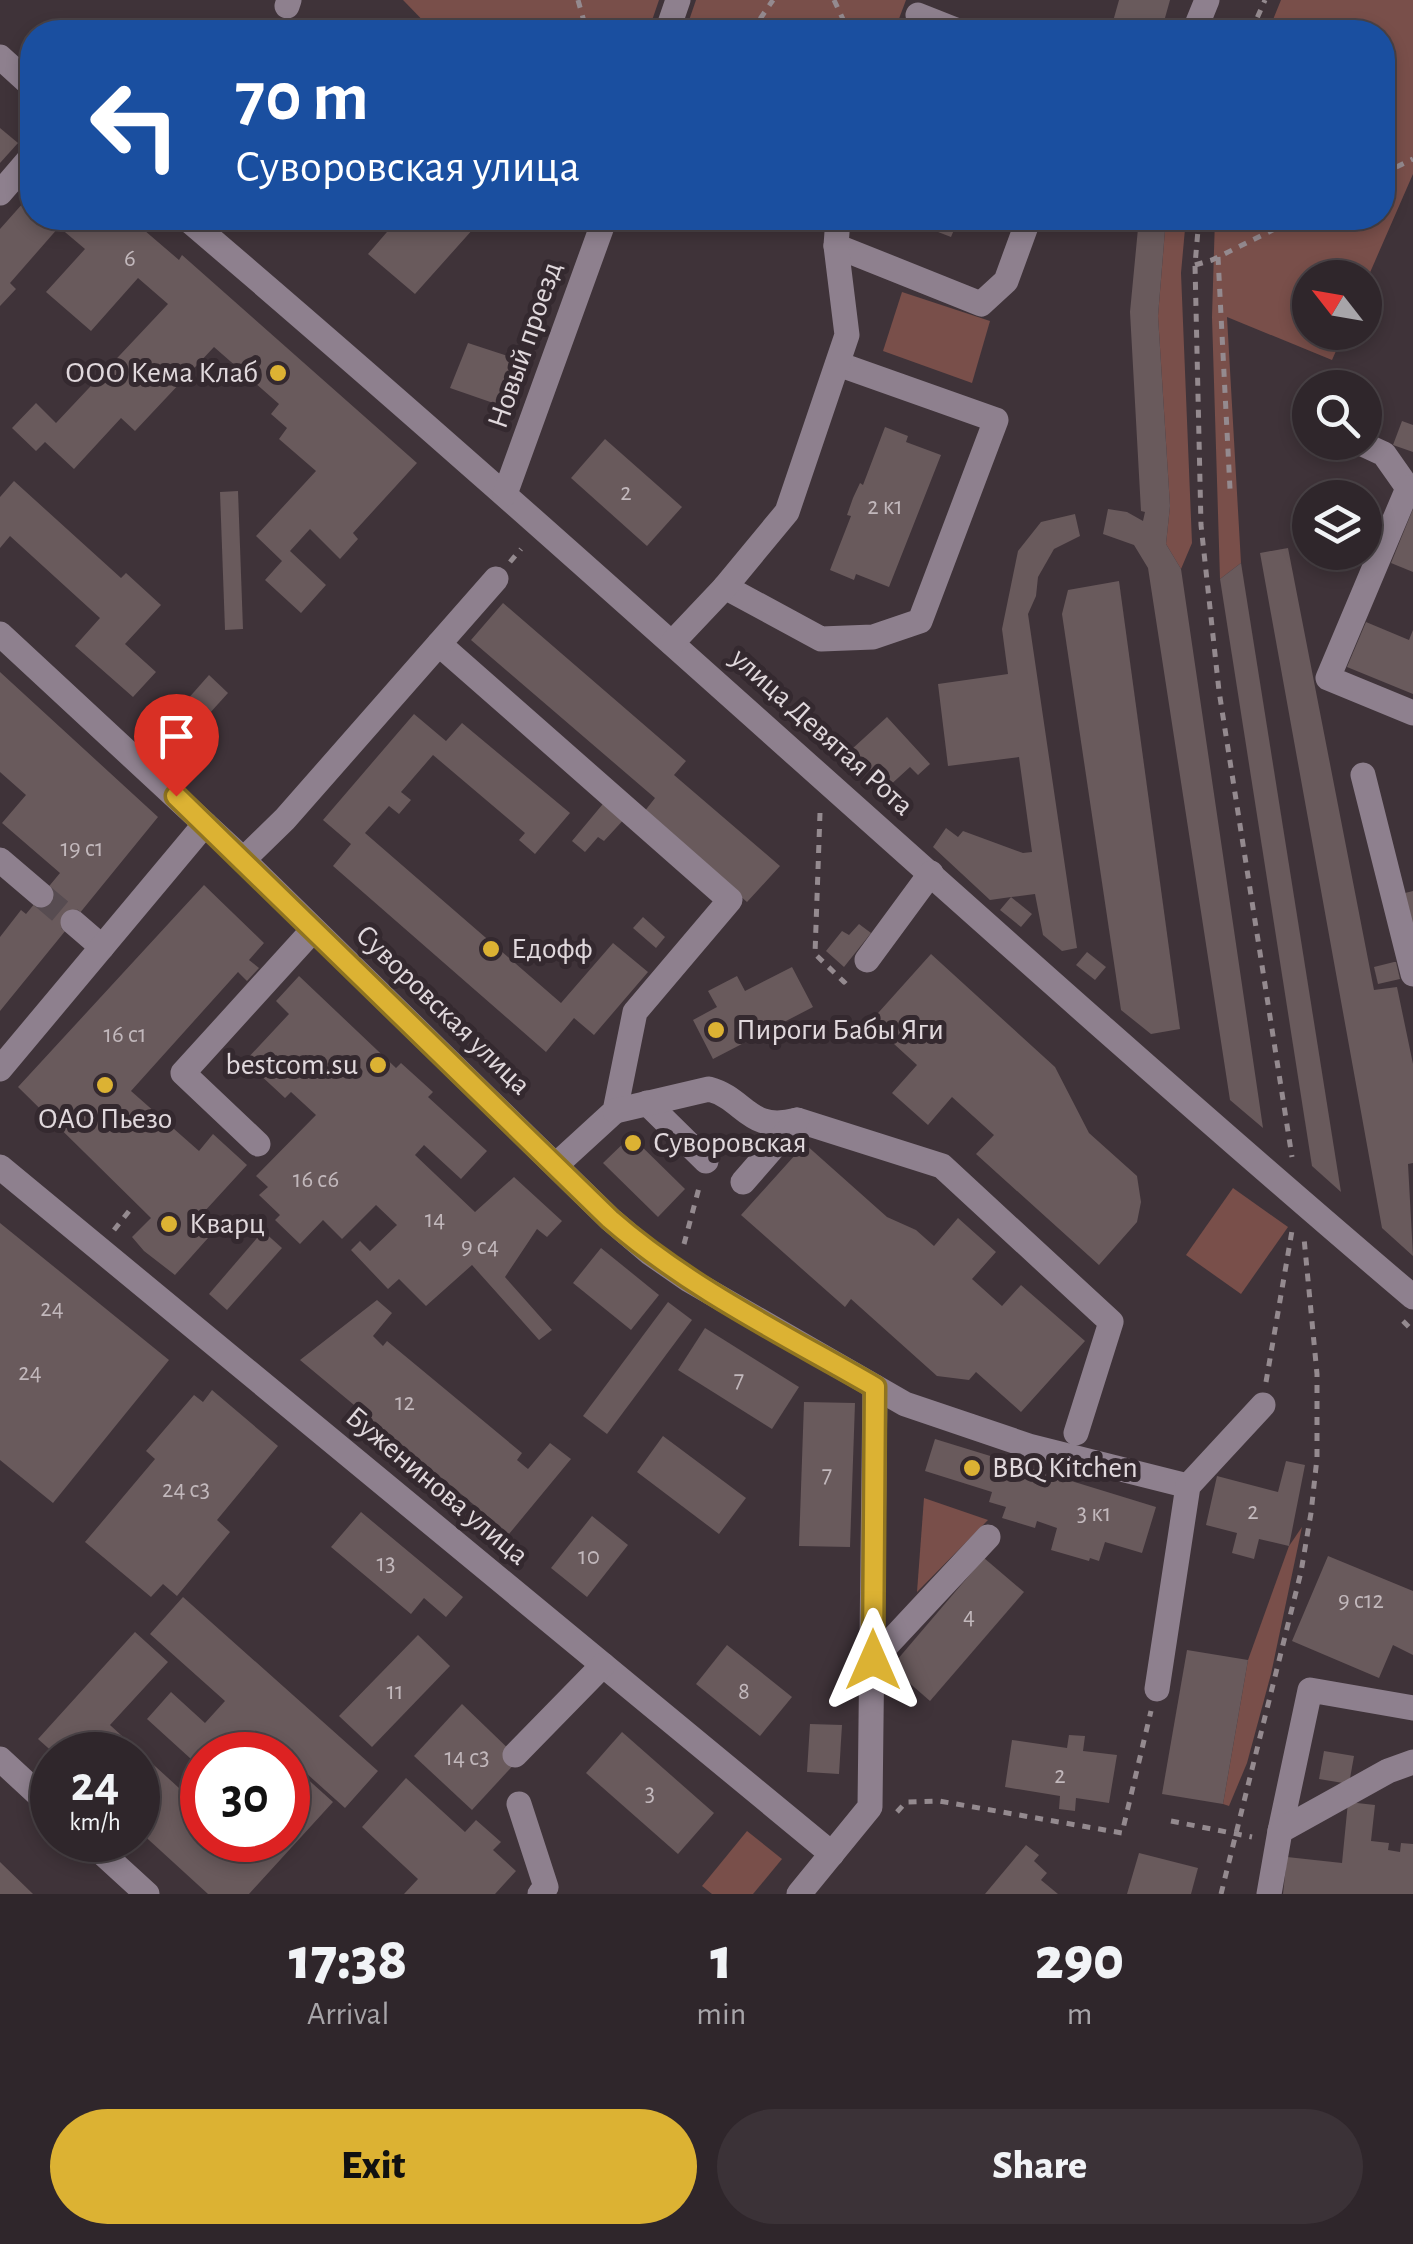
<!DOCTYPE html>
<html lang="en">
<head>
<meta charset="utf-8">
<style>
	body { margin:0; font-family:"Alegreya Sans",sans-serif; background:#3b3237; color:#f1f3f6; height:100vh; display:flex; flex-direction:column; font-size:38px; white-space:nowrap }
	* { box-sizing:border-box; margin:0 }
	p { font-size:32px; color:#a7a5a9 }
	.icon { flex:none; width:55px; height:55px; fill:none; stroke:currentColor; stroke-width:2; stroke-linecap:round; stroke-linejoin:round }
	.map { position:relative; height:1894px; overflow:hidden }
	.drawer { display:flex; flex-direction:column; background:#2f262b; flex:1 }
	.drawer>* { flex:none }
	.banner { position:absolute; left:20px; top:20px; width:1375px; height:210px; border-radius:40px; box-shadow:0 5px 15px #0003,0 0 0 2px #4a4347; background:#1a4fa0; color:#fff; overflow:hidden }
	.needle { width:65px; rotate:301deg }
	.controls { position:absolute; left:1292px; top:260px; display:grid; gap:20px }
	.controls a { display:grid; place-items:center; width:90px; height:90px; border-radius:50%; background:#2f262b; box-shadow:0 5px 15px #0003,0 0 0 2px #4a4347; font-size:50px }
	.speed { position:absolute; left:30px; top:1732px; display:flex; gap:20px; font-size:50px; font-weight:700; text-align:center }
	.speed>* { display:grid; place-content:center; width:130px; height:130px; border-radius:50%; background:#2f262b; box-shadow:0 5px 15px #0003,0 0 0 2px #4a4347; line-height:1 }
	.speed small { font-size:25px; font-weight:400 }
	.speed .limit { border:15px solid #d22; background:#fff; color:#111 }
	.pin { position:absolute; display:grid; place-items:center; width:85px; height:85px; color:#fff; margin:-102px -42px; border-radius:50% 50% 50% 0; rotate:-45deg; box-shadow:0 0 10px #0007 }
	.pin .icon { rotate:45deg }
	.me { position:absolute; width:110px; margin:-55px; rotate:0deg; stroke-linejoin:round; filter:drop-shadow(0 0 8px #0008) }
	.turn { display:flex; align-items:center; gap:35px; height:210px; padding:0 50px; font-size:45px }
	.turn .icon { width:130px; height:130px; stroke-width:2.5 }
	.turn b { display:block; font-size:70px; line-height:85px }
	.eta { display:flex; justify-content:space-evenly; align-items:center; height:170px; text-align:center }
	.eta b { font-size:60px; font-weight:800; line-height:70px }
	.button { display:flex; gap:20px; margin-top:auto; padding:20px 50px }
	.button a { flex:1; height:115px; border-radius:60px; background:#dcb233; color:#111; font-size:40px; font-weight:800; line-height:115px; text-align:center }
	.button a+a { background:#3b3237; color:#f1f3f6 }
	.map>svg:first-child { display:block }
</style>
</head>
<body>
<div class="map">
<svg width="1413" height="1894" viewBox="0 0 1413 1894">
	<rect width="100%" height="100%" fill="#3f3339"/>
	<!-- green -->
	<g fill="#794f4a">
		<path d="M 403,0 L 659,0 L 648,32 L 434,32 Z"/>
		<path d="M 696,0 L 906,0 L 894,32 L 685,32 Z"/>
		<path d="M 1281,0 L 1413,0 L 1413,174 L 1365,284 L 1365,278 L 1310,278 L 1310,332 L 1344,333 L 1332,360 L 1227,317 L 1241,563 L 1220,579 L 1212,317 L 1215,218 L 1382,218 L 1382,32 L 1268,32 Z"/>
		<path d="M 1166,218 L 1186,218 L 1181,273 L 1192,543 L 1181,569 L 1166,544 L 1170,506 L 1158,316 Z"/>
		<path d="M 902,292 L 990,321 L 972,383 L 883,351 Z"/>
		<path d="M 1233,1188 L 1288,1227 L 1241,1294 L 1186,1255 Z"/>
		<path d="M 924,1498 L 988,1520 L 917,1592 Z"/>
		<path d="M 1302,1527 L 1271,1674 L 1247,1763 L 1229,1806 L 1223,1804 L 1248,1660 L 1289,1546 Z"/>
		<path d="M 747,1831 L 782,1859 L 753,1894 L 712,1894 L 702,1886 Z"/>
	</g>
	<!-- building -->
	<g fill="#695a5c">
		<path d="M 1119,0 L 1170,0 L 1161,32 L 1110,32 Z"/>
		<path d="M 0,128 L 18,143 L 0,163 Z"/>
		<path d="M 32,193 L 32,218 L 130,218 L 179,260 L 182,255 L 417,463 L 353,533 L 358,539 L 340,559 L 310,529 L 290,551 L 326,585 L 301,613 L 265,580 L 282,561 L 256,536 L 316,471 L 279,439 L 287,428 L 271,414 L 279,404 L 214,347 L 135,431 L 121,418 L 74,469 L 45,442 L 36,451 L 12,428 L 36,403 L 56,423 L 168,304 L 138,278 L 91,331 L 46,292 L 85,249 L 59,227 L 10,283 L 16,289 L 0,306 L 0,229 Z"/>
		<path d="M 383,218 L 461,218 L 474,228 L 415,294 L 368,254 L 393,225 Z"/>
		<path d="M 889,218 L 959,218 L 951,237 L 920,225 L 919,229 Z"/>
		<path d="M 1139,218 L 1166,218 L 1158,316 L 1170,506 L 1166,544 L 1181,569 L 1263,1128 L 1230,1100 L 1148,568 L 1134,545 L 1103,534 L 1108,509 L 1127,512 L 1143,521 L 1145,512 L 1141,511 L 1130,312 Z"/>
		<path d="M 468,343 L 514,358 L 499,405 L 450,388 Z"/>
		<path d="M 1402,421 L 1413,425 L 1413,452 L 1393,445 Z"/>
		<path d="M 885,427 L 908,436 L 906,442 L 941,455 L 889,587 L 856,574 L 854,580 L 830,570 L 851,516 L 847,515 L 853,498 L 860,483 L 863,485 Z"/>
		<path d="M 605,439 L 682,507 L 647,546 L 571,478 Z"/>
		<path d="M 14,481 L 121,578 L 126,573 L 161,605 L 125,644 L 156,672 L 133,697 L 75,646 L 100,618 L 10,536 L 0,548 L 0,497 Z"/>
		<path d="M 238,491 L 243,629 L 225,630 L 220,492 Z"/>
		<path d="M 1413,509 L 1413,572 L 1391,563 Z"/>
		<path d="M 1075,514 L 1080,536 L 1054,549 L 1038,577 L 1036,596 L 1028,614 L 1077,948 L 1062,951 L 1043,935 L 1035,894 L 1011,897 L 1032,914 L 1021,927 L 1000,910 L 1011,897 L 990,900 L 933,847 L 946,828 L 958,837 L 963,831 L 1023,853 L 1032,852 L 1019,757 L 948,766 L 938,684 L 1008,674 L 1002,629 L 1018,551 L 1041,522 Z"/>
		<path d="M 1288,548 L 1374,990 L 1397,987 L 1413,1064 L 1413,1163 L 1408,1164 L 1413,1256 L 1382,1228 L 1260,553 Z"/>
		<path d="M 1241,563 L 1341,1192 L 1312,1166 L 1220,579 Z"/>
		<path d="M 1119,581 L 1180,1029 L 1151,1034 L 1121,1010 L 1062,614 L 1068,590 Z"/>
		<path d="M 503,603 L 686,761 L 674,775 L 780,866 L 747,902 L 644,812 L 655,798 L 471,640 Z"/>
		<path d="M 1366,622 L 1409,640 L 1413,630 L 1413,694 L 1347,667 Z"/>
		<path d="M 0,672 L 158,817 L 0,1011 L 0,937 L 21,910 L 26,914 L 60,873 L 2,823 L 26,795 L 0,772 Z"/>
		<path d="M 209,675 L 228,693 L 190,735 L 171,718 Z"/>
		<path d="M 414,714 L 446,741 L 462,723 L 570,813 L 535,854 L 519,840 L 525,833 L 433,755 L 401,792 L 411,800 L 399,814 L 389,806 L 365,833 L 561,1003 L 613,943 L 648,972 L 594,1035 L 574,1018 L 546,1052 L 333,866 L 351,844 L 323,820 Z"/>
		<path d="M 887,717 L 930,764 L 918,775 L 910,767 L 887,788 L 852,749 Z"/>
		<path d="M 607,799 L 627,816 L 604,841 L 598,837 L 585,852 L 572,841 Z"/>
		<path d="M 204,885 L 264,943 L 249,960 L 259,968 L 247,981 L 238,972 L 131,1091 L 199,1151 L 213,1134 L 247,1165 L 193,1224 L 208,1238 L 175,1275 L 144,1251 L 132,1237 L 151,1218 L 18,1087 Z"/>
		<path d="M 1413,891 L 1413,933 L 1401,894 Z"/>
		<path d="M 643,917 L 665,937 L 656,948 L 633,928 Z"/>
		<path d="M 859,924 L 871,933 L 844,967 L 826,951 L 842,931 L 849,935 Z"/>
		<path d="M 1087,952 L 1106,967 L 1095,980 L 1076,965 Z"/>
		<path d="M 931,954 L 1055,1067 L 1089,1133 L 1137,1176 L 1141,1202 L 1137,1222 L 1099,1265 L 976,1154 L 994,1135 L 952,1097 L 928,1125 L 892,1093 L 917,1065 L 870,1022 Z"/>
		<path d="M 1394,962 L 1396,962 L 1400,979 L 1378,984 L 1374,967 Z"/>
		<path d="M 792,967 L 813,1007 L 713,1059 L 693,1020 L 717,1007 L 708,991 L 737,976 L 745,991 Z"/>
		<path d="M 299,976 L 396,1068 L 401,1063 L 433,1092 L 428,1097 L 487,1151 L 461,1179 L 424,1145 L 415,1155 L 475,1212 L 514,1177 L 562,1221 L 547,1237 L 537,1229 L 505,1277 L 552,1330 L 539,1340 L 472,1265 L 426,1306 L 399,1279 L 388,1289 L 351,1250 L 360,1241 L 370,1251 L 397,1225 L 376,1205 L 342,1239 L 323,1220 L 300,1244 L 275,1220 L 280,1215 L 259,1195 L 268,1187 L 256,1176 L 316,1115 L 291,1092 L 285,1098 L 245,1061 L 289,1014 L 276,1001 Z"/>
		<path d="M 631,1136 L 685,1189 L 658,1217 L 603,1163 Z"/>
		<path d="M 805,1144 L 887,1217 L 916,1230 L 934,1246 L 958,1218 L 996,1252 L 972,1279 L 1002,1306 L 1021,1285 L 1085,1341 L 1021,1412 L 976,1372 L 969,1380 L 937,1376 L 851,1299 L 845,1307 L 741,1215 Z"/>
		<path d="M 0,1223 L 169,1360 L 53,1503 L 0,1460 Z"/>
		<path d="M 263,1231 L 282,1248 L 227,1310 L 209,1294 Z"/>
		<path d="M 601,1248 L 659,1295 L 631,1330 L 573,1283 Z"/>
		<path d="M 377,1300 L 392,1313 L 373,1336 L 383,1346 L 387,1341 L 522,1453 L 517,1460 L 528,1469 L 550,1443 L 571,1459 L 509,1534 L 300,1360 Z"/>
		<path d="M 668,1302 L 692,1320 L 607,1434 L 583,1416 Z"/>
		<path d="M 705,1328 L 799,1387 L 772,1429 L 678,1370 Z"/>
		<path d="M 212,1390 L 278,1446 L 217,1520 L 230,1532 L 177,1596 L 163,1584 L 151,1597 L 85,1542 L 155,1459 L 146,1451 L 194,1395 L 203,1402 Z"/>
		<path d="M 804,1402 L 855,1403 L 850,1547 L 799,1546 Z"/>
		<path d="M 663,1436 L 746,1498 L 719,1534 L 637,1472 Z"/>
		<path d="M 935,1439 L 1156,1507 L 1142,1553 L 1105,1542 L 1099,1561 L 1090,1558 L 1089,1561 L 1051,1550 L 1057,1528 L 1037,1521 L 1035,1528 L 1002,1518 L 1006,1507 L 989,1502 L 992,1492 L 925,1471 Z"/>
		<path d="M 1286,1461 L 1305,1465 L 1289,1546 L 1259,1539 L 1254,1559 L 1232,1553 L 1237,1533 L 1206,1525 L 1217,1476 L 1278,1492 Z"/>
		<path d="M 361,1512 L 463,1597 L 446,1617 L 424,1598 L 411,1614 L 331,1547 Z"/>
		<path d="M 592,1516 L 628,1545 L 587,1597 L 551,1568 Z"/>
		<path d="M 1328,1556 L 1413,1591 L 1413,1655 L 1393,1645 L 1379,1678 L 1292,1641 Z"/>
		<path d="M 984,1558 L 1024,1592 L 930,1701 L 891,1667 Z"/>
		<path d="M 183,1597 L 378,1771 L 345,1808 L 276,1746 L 267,1755 L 202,1755 L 202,1769 L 147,1719 L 171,1692 L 205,1723 L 225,1701 L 150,1634 Z"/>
		<path d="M 135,1632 L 168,1662 L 110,1725 L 202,1809 L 202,1840 L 288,1840 L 288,1772 L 293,1766 L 333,1802 L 249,1894 L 208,1894 L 138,1830 L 138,1755 L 56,1755 L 38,1739 Z"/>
		<path d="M 418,1635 L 450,1666 L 372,1747 L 339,1716 Z"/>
		<path d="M 727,1645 L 792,1697 L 760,1736 L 696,1684 Z"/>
		<path d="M 1187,1650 L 1248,1660 L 1223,1804 L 1162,1794 Z"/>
		<path d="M 462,1704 L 519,1759 L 472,1810 L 414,1756 Z"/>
		<path d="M 810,1724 L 842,1725 L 839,1774 L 807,1772 Z"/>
		<path d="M 622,1732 L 714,1813 L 678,1854 L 586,1773 Z"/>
		<path d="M 1069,1735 L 1085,1736 L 1083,1751 L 1117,1755 L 1109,1803 L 1076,1798 L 1075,1811 L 1059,1809 L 1060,1796 L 1005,1787 L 1012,1740 L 1067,1748 Z"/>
		<path d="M 1324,1751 L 1354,1756 L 1349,1784 L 1319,1779 Z"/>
		<path d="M 406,1778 L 465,1832 L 476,1820 L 501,1842 L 493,1850 L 516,1871 L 495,1894 L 404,1894 L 418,1879 L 362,1827 Z"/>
		<path d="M 1348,1802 L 1375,1805 L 1371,1841 L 1389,1843 L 1388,1850 L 1400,1852 L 1401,1843 L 1413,1844 L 1413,1894 L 1283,1894 L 1287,1857 L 1342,1863 Z"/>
		<path d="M 1026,1845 L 1039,1855 L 1034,1861 L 1047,1873 L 1041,1880 L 1058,1894 L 985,1894 Z"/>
		<path d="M 1139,1853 L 1198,1868 L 1191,1894 L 1127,1894 Z"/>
		<path d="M 0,1862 L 33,1894 L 0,1894 Z"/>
	</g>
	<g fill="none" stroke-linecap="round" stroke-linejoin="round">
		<!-- minor-tunnel -->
		<path stroke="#574c51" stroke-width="25" stroke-dasharray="25 12" stroke-linecap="butt" d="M 41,895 L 73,922"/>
		<!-- path -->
		<g stroke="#948a8f" stroke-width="5" stroke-dasharray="8 8" stroke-linecap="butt">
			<path d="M 578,0 L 587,32"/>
			<path d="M 834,0 L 849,32"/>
			<path d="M 751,32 L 773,0"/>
			<path d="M 1251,32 L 1265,0"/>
			<path d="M 1382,174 L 1413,159"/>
			<path d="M 1199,218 L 1195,265 L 1201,525 L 1219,691 L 1292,1157"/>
			<path d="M 1218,257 L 1230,489"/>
			<path d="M 1195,265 L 1212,260 L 1297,218"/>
			<path d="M 510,562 L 521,549"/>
			<path d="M 820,813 L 815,954 L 844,982 L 848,978"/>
			<path d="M 114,1230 L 133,1206"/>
			<path d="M 684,1244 L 700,1184"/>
			<path d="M 1403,1321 L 1413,1331"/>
			<path d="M 1266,1382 L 1293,1225"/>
			<path d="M 897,1812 L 906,1802 L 939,1801 L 1122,1833 L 1151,1711"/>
			<path d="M 1171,1821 L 1252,1837"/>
			<path d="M 1221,1894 L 1301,1572 L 1311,1513 L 1317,1458 L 1317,1374 L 1304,1238"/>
		</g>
		<!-- minor -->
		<g stroke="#8e808e" stroke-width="25">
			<path d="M 287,6 L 289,0"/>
			<path d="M 918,15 L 961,32"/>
			<path d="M 667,32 L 678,0"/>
			<path d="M 1194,32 L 1207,0"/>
			<path d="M 0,57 L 32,86"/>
			<path d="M 0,193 L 32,156"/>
			<path d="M 186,218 C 601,571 998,944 1413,1297"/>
			<path d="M 836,246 L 981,304 L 1006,281 L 1029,218"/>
			<path d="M 1358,442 L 1384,454 L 1408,488"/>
			<path d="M 1413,490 L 1408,488 L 1328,678 L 1413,713"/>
			<path d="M 505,494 L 605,218"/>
			<path d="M 725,587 L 821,639 L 873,637 L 920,621 L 996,420 L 838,364"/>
			<path d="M 0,634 L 233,850 L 610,1219 L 650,1253 L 689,1280 L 905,1404 L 1029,1446 L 1188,1486"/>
			<path d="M 672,643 L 725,587 L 787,512 L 847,335 L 836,246 L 838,218"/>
			<path d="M 439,644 L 730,900 L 635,1012 L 615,1111 L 556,1165"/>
			<path d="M 1363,775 L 1413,974"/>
			<path d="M 0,860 L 41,895"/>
			<path d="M 243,860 L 285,819 L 496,579"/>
			<path d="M 73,922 L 102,947"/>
			<path d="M 867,960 L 931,873"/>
			<path d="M 0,1069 L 205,824"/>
			<path d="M 647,1103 L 706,1161"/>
			<path d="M 615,1111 L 709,1089 C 746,1099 748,1133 797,1120 L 942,1166 L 1111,1322 L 1076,1433"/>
			<path d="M 258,1144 L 183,1073 L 313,930"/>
			<path d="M 0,1167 L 832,1854"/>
			<path d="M 743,1182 L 797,1120"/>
			<path d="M 873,1660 L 988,1537"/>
			<path d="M 1157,1689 L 1188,1486 L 1263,1405"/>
			<path d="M 515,1755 L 603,1665"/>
			<path d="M 0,1759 L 52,1807"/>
			<path d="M 519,1804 L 546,1887 L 540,1894"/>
			<path d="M 1280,1831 L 1310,1690 L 1413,1708"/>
			<path d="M 88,1840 L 147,1894"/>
			<path d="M 799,1894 L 870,1807 L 875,1387"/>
			<path d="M 1269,1894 L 1280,1831 L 1388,1771 L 1413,1762"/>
		</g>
	</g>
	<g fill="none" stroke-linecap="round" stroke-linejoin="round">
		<defs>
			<path id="route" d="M 176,796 L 610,1219 C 689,1288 785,1335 875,1387 L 873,1660"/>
		</defs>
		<!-- route casing -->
		<use href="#route" stroke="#8f7421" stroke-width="25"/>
		<!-- route -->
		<use href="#route" stroke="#dcb233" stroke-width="18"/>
	</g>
	<!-- markers -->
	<g fill="#dcb233" stroke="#34292f" stroke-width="4">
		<circle cx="278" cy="373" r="10"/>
		<circle cx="491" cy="949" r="10"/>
		<circle cx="716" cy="1030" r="10"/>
		<circle cx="378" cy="1065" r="10"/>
		<circle cx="105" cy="1085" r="10"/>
		<circle cx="633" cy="1143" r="10"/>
		<circle cx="169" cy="1224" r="10"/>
		<circle cx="972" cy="1468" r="10"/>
	</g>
	<g text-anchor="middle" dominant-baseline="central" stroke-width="10" stroke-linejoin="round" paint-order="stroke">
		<!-- number labels -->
		<g font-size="25" fill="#c2b8bc">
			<text x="130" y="258">6</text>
			<text x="626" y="492">2</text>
			<text x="885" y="506">2 к1</text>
			<text x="82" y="848">19 с1</text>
			<text x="125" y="1034">16 с1</text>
			<text x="316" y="1179">16 с6</text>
			<text x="435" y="1219">14</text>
			<text x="480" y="1246">9 с4</text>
			<text x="52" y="1308">24</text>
			<text x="30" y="1372">24</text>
			<text x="739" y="1379">7</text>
			<text x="405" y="1402">12</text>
			<text x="827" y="1474">7</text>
			<text x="186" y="1489">24 с3</text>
			<text x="1253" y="1511">2</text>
			<text x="1094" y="1513">3 к1</text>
			<text x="589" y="1556">10</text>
			<text x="386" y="1563">13</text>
			<text x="1361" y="1600">9 с12</text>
			<text x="969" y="1616">4</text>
			<text x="395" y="1691">11</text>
			<text x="744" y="1691">8</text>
			<text x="467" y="1757">14 с3</text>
			<text x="1060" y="1775">2</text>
			<text x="650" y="1793">3</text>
		</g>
		<!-- street labels -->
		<g font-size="30" fill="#e0d8dc" stroke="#34292f">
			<text transform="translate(525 345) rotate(-71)">Новый проезд</text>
			<text transform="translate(822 732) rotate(42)">улица Девятая Рота</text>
			<text transform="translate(443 1010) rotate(44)">Суворовская улица</text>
			<text transform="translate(437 1486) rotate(40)">Буженинова улица</text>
		</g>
		<!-- poi labels -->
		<g font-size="30" fill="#e0d8dc" stroke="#34292f" text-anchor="start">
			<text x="258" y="373" text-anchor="end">ООО Кема Клаб</text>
			<text x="511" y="949">Едофф</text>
			<text x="736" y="1030">Пироги Бабы Яги</text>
			<text x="358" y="1065" text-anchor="end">bestcom.su</text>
			<text x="105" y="1119" text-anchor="middle">ОАО Пьезо</text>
			<text x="653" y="1143">Суворовская</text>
			<text x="189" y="1224">Кварц</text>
			<text x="992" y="1468">BBQ Kitchen</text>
		</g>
	</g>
</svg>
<div class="controls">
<a><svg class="needle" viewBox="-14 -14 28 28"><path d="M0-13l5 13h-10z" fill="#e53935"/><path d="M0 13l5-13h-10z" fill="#a7a5a9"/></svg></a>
<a><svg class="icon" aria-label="search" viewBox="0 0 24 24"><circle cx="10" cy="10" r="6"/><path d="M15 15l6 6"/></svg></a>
<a><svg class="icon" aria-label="layers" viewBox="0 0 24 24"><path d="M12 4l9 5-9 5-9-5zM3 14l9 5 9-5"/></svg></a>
</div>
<div class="speed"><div>24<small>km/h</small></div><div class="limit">30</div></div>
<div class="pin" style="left:176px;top:796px;background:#d93025"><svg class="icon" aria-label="arrive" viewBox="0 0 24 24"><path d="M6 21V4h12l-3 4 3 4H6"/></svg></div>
<svg class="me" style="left:873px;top:1660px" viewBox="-20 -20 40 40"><path d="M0-17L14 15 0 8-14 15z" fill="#dcb233" stroke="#fff" stroke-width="4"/></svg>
<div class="banner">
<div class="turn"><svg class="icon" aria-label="left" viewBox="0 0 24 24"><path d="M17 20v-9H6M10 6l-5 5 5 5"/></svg><div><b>70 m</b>Суворовская улица</div></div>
</div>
</div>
<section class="drawer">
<div class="eta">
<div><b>17:38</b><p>Arrival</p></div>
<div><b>1</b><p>min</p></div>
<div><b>290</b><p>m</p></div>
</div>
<div class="button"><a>Exit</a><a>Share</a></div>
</section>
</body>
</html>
